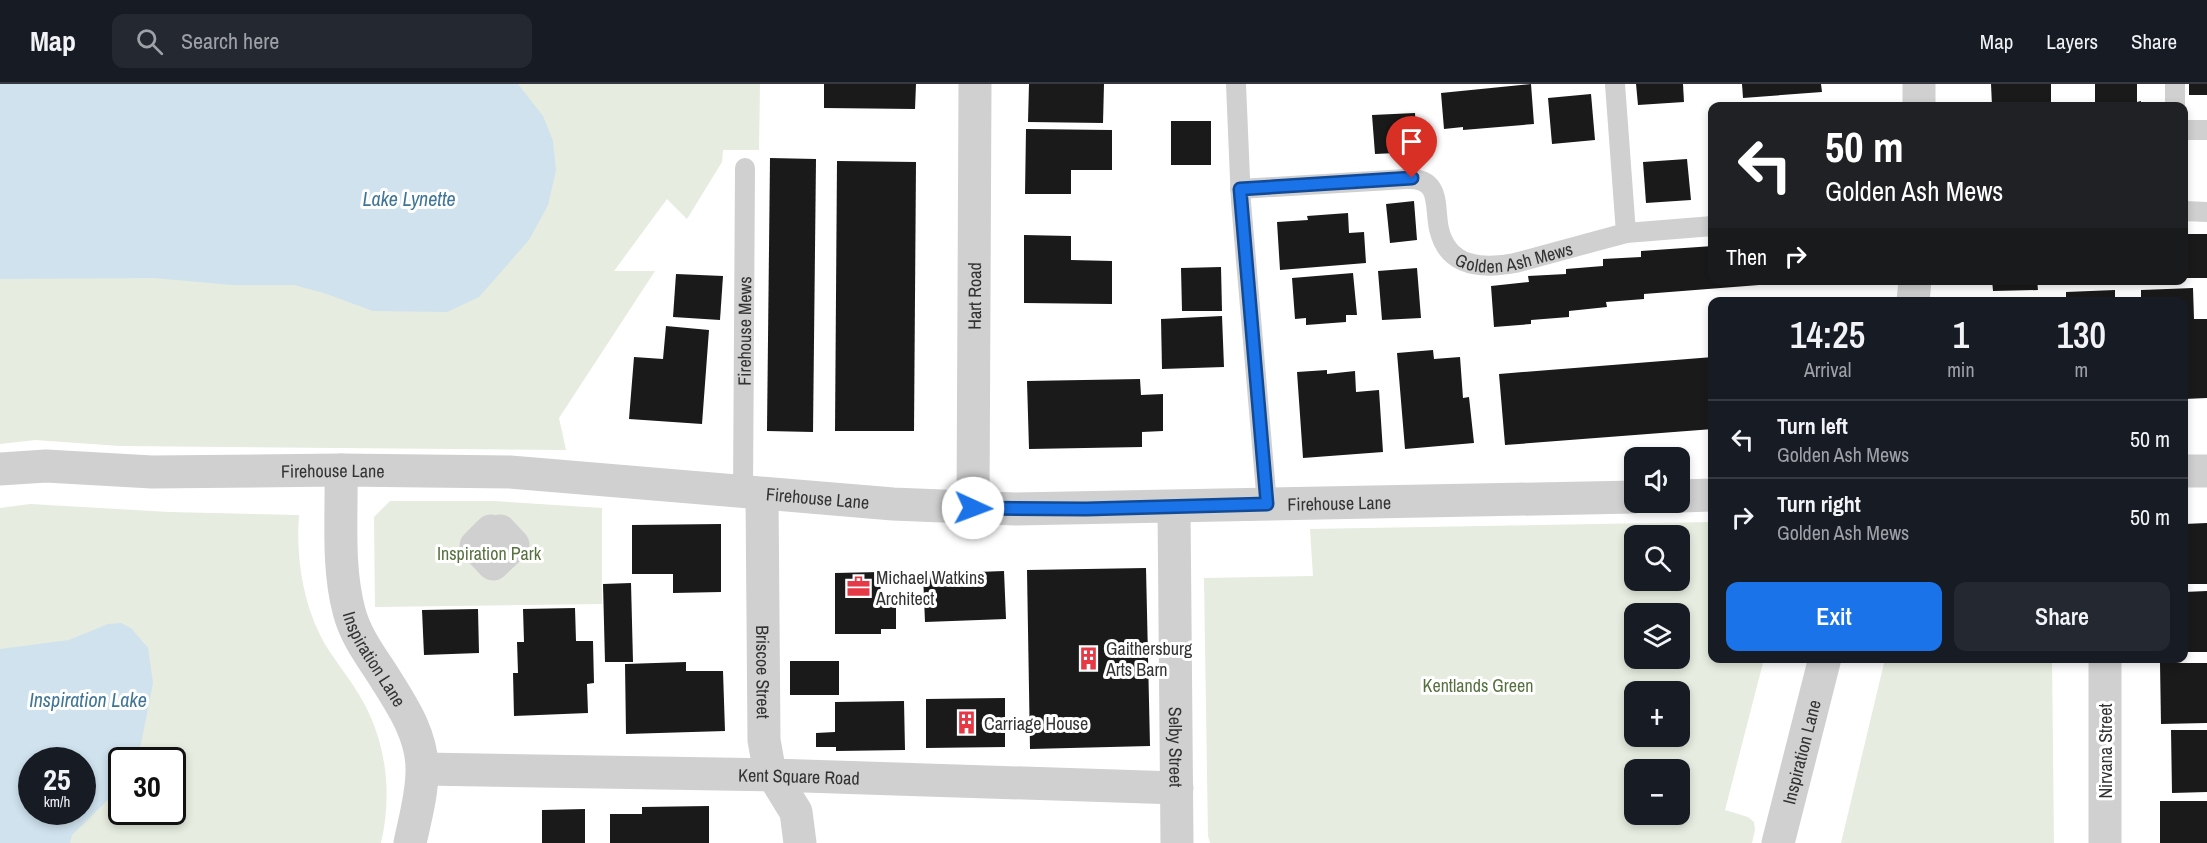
<!DOCTYPE html>
<html lang="en">
<head>
<meta charset="utf-8">
<style>
	body { margin:0; font-family:"Archivo Narrow",sans-serif; background:#242831; color:#f1f3f6; height:100vh; display:flex; flex-direction:column; font-size:22px; white-space:nowrap }
	* { box-sizing:border-box; margin:0 }
	p { font-size:20px; color:#9ea1a6 }
	.icon { flex:none; width:33px; height:33px; fill:none; stroke:currentColor; stroke-width:2; stroke-linecap:round; stroke-linejoin:round }
	.map { position:relative; flex:1; overflow:hidden }
	.details { position:absolute; left:1708px; top:213px; width:480px; height:366px; display:flex; flex-direction:column; background:#171b24; border-radius:12px; box-shadow:0 3px 9px #0003 }
	.details>* { flex:none }
	.guide { position:absolute; left:1708px; top:18px; width:480px; height:183px; border-radius:12px; box-shadow:0 3px 9px #0003; background:#202124; color:#fff; overflow:hidden }
	.controls { position:absolute; left:1624px; top:363px; display:grid; gap:12px }
	.controls a { display:grid; place-items:center; width:66px; height:66px; border-radius:12px; background:#171b24; box-shadow:0 3px 9px #0003; font-size:30px }
	.speed { position:absolute; left:18px; top:663px; display:flex; gap:12px; font-size:30px; font-weight:700; text-align:center }
	.speed>* { display:grid; place-content:center; width:78px; height:78px; border-radius:50%; background:#171b24; box-shadow:0 3px 9px #0003; line-height:1 }
	.speed small { font-size:15px; font-weight:400 }
	.speed .limit { border:3px solid #111; border-radius:9px; background:#fff; color:#111 }
	.pin { position:absolute; display:grid; place-items:center; width:51px; height:51px; color:#fff; margin:-62px -26px; border-radius:50% 50% 50% 0; rotate:-45deg; box-shadow:0 0 6px #0007 }
	.pin .icon { rotate:45deg }
	.me { position:absolute; width:66px; margin:-33px; rotate:92deg; stroke-linejoin:round; filter:drop-shadow(0 0 4px #0008) }
	.turn { display:flex; align-items:center; gap:21px; height:126px; padding:0 18px; font-size:27px }
	.turn .icon { width:78px; height:78px; stroke-width:2.5 }
	.turn b { display:block; font-size:42px; line-height:51px }
	.then { display:flex; align-items:center; height:57px; padding:0 18px; background:#0003; gap:12px; font-size:22px }
	.eta { display:flex; justify-content:space-evenly; align-items:center; height:102px; text-align:center }
	.eta b { font-size:36px; font-weight:600; line-height:42px }
	.action { display:flex; gap:12px; margin-top:auto; padding:12px 18px }
	.action a { flex:1; height:69px; border-radius:12px; background:#1a73e8; color:#fff; font-size:24px; font-weight:600; line-height:69px; text-align:center }
	.action a+a { background:#242831; color:#f1f3f6 }
	ul { padding:0; list-style:none }
	li { display:flex; align-items:center; gap:18px; height:78px; padding:0 18px; border-top:2px solid #363941 }
	li div { flex:1 }
	li b { display:block; font-size:22px }
	li em { font-style:normal }
	header { display:flex; align-items:center; gap:36px; box-sizing:border-box; height:84px; padding:0 30px; background:#171b24; border-bottom:2px solid #363941 }
	header strong { font-size:28px }
	nav { display:flex; gap:33px; margin-inline-start:auto; font-size:21px }
	.search { width:420px; height:54px; background:#242831; display:flex; align-items:center; gap:15px; box-sizing:border-box; padding:0 21px; border-radius:12px; color:#9ea1a6; font-size:22px }
	.map>svg:first-child { display:block }
</style>
</head>
<body>
<header>
<strong>Map</strong>
<div class="search"><svg class="icon" aria-label="search" viewBox="0 0 24 24"><circle cx="10" cy="10" r="6"/><path d="M15 15l6 6"/></svg>Search here</div>
<nav><a>Map</a><a>Layers</a><a>Share</a></nav>
</header>
<div class="map">
<svg width="2207" height="759" viewBox="0 0 2207 759">
	<rect width="100%" height="100%" fill="#fff"/>
	<!-- green -->
	<g fill="#e6ecdf" fill-rule="evenodd">
		<path d="M 0,0 L 760,0 L 759,66 L 723,66 L 722,78 L 687,135 L 667,115 L 614,187 L 655,187 L 559,334 L 566,366 L 120,362 L 35,356 L 0,360 Z"/>
		<path d="M 390,417 L 494,417 L 602,424 L 602,520 L 375,523 L 374,433 Z"/>
		<path d="M 30,420 L 169,428 L 299,431 C 296,472 302,514 320,551 C 330,571 346,589 358,609 C 386,654 393,707 381,759 L 0,759 L 0,424 ZM 32,676 L 82,676 L 82,728 L 32,728 ZM 122,676 L 172,676 L 172,728 L 122,728 Z"/>
		<path d="M 1713,438 L 1713,574 L 1764,575 L 1725,726 L 1748,733 L 1754,738 L 1755,746 L 1752,759 L 1210,759 L 1208,752 L 1204,494 L 1313,492 L 1310,445 ZM 1635,452 L 1680,452 L 1680,496 L 1635,496 ZM 1635,530 L 1680,530 L 1680,574 L 1635,574 ZM 1635,608 L 1680,608 L 1680,652 L 1635,652 ZM 1635,686 L 1680,686 L 1680,730 L 1635,730 Z"/>
		<path d="M 1885,575 L 2052,575 L 2054,759 L 1841,759 Z"/>
	</g>
	<!-- water -->
	<g fill="#cfe2ee" fill-rule="evenodd">
		<path d="M 0,0 L 518,0 L 543,32 L 553,57 L 556,86 L 548,121 L 529,156 L 479,213 L 447,228 L 373,227 L 324,209 L 294,201 L 232,201 L 154,194 L 0,195 Z"/>
		<path d="M 121,539 L 131,544 L 148,564 L 153,599 L 139,670 L 135,676 L 122,676 L 121,701 L 119,705 L 72,751 L 70,759 L 0,759 L 0,565 L 69,556 L 108,540 ZM 32,676 L 82,676 L 82,728 L 32,728 Z"/>
	</g>
	<!-- building -->
	<g fill="#1a1a1a">
		<path d="M 824,0 L 916,0 L 915,25 L 824,24 Z"/>
		<path d="M 1029,0 L 1104,0 L 1103,39 L 1028,38 Z"/>
		<path d="M 1531,0 L 1534,40 L 1463,46 L 1463,43 L 1444,45 L 1441,9 Z"/>
		<path d="M 1636,0 L 1683,0 L 1684,18 L 1638,21 Z"/>
		<path d="M 1742,0 L 1821,0 L 1822,8 L 1743,14 Z"/>
		<path d="M 1991,0 L 2051,0 L 2051,22 L 1992,22 Z"/>
		<path d="M 2095,0 L 2137,0 L 2137,18 L 2141,17 L 2141,22 L 2099,22 L 2099,18 L 2095,18 Z"/>
		<rect x="2189" y="0" width="18" height="11"/>
		<path d="M 1591,10 L 1595,56 L 1552,60 L 1548,14 Z"/>
		<path d="M 1415,29 L 1417,68 L 1375,70 L 1372,31 Z"/>
		<rect x="1171" y="37" width="40" height="44"/>
		<path d="M 1026,45 L 1112,46 L 1112,86 L 1071,86 L 1071,110 L 1025,110 Z"/>
		<path d="M 770,74 L 816,75 L 813,348 L 767,347 Z"/>
		<path d="M 1687,75 L 1691,116 L 1646,119 L 1643,78 Z"/>
		<path d="M 837,77 L 916,78 L 914,347 L 835,347 Z"/>
		<path d="M 1414,117 L 1417,156 L 1390,159 L 1386,120 Z"/>
		<path d="M 1348,129 L 1349,149 L 1364,148 L 1366,179 L 1280,186 L 1277,138 L 1308,136 L 1307,132 Z"/>
		<rect x="2184" y="150" width="23" height="44"/>
		<path d="M 1024,151 L 1071,152 L 1071,176 L 1112,177 L 1112,220 L 1024,219 Z"/>
		<path d="M 1713,162 L 1713,196 L 1758,196 L 1759,201 L 1644,210 L 1644,215 L 1606,218 L 1607,223 L 1569,227 L 1569,233 L 1531,236 L 1531,240 L 1494,243 L 1491,202 L 1529,198 L 1528,192 L 1566,190 L 1566,185 L 1603,182 L 1603,175 L 1641,173 L 1641,167 Z"/>
		<path d="M 1221,183 L 1222,227 L 1182,227 L 1181,184 Z"/>
		<path d="M 1417,184 L 1421,234 L 1382,236 L 1378,187 Z"/>
		<path d="M 1353,189 L 1357,231 L 1346,231 L 1346,238 L 1306,241 L 1306,234 L 1295,235 L 1292,194 Z"/>
		<path d="M 676,190 L 723,192 L 720,236 L 673,233 Z"/>
		<path d="M 1992,196 L 2037,196 L 2038,206 L 1993,207 Z"/>
		<path d="M 2193,204 L 2194,235 L 2207,235 L 2207,314 L 2184,315 L 2184,218 L 2141,218 L 2141,206 Z"/>
		<path d="M 2115,206 L 2115,218 L 2066,218 L 2066,208 Z"/>
		<path d="M 2041,214 L 2041,218 L 2002,218 L 2002,216 Z"/>
		<path d="M 1222,232 L 1224,283 L 1162,285 L 1161,235 Z"/>
		<path d="M 666,242 L 709,246 L 702,340 L 629,335 L 634,273 L 663,275 Z"/>
		<path d="M 1433,266 L 1434,275 L 1460,273 L 1463,314 L 1469,313 L 1474,359 L 1405,365 L 1397,269 Z"/>
		<path d="M 1713,273 L 1713,345 L 1505,361 L 1499,290 Z"/>
		<path d="M 1327,286 L 1327,290 L 1355,287 L 1356,308 L 1379,306 L 1383,368 L 1303,374 L 1297,288 Z"/>
		<path d="M 1140,295 L 1141,311 L 1163,310 L 1163,347 L 1142,348 L 1142,363 L 1029,365 L 1027,297 Z"/>
		<path d="M 2207,439 L 2207,500 L 2184,500 L 2184,440 Z"/>
		<path d="M 721,440 L 721,508 L 673,509 L 673,490 L 632,490 L 632,441 Z"/>
		<path d="M 1146,484 L 1150,662 L 1030,665 L 1027,486 Z"/>
		<path d="M 1004,487 L 1006,535 L 925,538 L 923,490 Z"/>
		<path d="M 880,488 L 881,516 L 896,516 L 896,545 L 881,545 L 881,550 L 835,550 L 835,489 Z"/>
		<path d="M 631,499 L 633,578 L 605,578 L 603,500 Z"/>
		<path d="M 2207,507 L 2207,568 L 2184,568 L 2184,508 Z"/>
		<path d="M 575,524 L 576,557 L 593,557 L 594,599 L 587,600 L 588,629 L 514,632 L 513,589 L 518,589 L 517,558 L 524,558 L 523,525 Z"/>
		<path d="M 478,525 L 479,569 L 424,571 L 422,526 Z"/>
		<rect x="790" y="577" width="49" height="34"/>
		<path d="M 686,578 L 686,587 L 723,587 L 725,647 L 626,650 L 625,580 Z"/>
		<path d="M 2160,579 L 2207,579 L 2207,639 L 2161,640 Z"/>
		<path d="M 1005,614 L 1005,663 L 926,664 L 926,615 Z"/>
		<path d="M 904,617 L 905,666 L 836,667 L 836,663 L 816,663 L 816,649 L 835,648 L 835,618 Z"/>
		<path d="M 2171,646 L 2207,646 L 2207,708 L 2172,709 Z"/>
		<rect x="2160" y="717" width="47" height="42"/>
		<path d="M 709,722 L 709,759 L 610,759 L 610,730 L 642,730 L 642,723 Z"/>
		<path d="M 585,725 L 585,759 L 542,759 L 542,726 Z"/>
	</g>
	<g fill="none" stroke-linecap="round" stroke-linejoin="round">
		<!-- lane -->
		<g stroke="#d0d0d0" stroke-width="20">
			<path d="M 1236,0 L 1241,118 L 1267,420"/>
			<path d="M 1615,0 L 1626,149"/>
			<path d="M 2175,0 L 2175,22"/>
			<path d="M 2184,46 L 2207,46"/>
			<path id="s1" d="M 1240,105 L 1406,95 C 1442,93 1434,122 1439,145 C 1448,184 1483,185 1515,179 L 1626,149 L 1713,142"/>
			<path d="M 2184,127 L 2207,128"/>
			<path id="s2" d="M 743,409 L 745,84"/>
		</g>
		<!-- street -->
		<g stroke="#d0d0d0" stroke-width="33">
			<path d="M 1919,22 L 1919,0"/>
			<path d="M 1913,218 L 1915,196"/>
			<path id="s3" d="M 0,385 L 46,382 L 152,388 L 341,386 L 510,388 L 893,420 L 1015,425 L 1635,413"/>
			<path id="s4" d="M 341,386 C 342,432 337,482 349,527 C 355,551 370,571 383,591 C 401,620 423,651 422,687 C 422,711 415,735 410,759"/>
			<path d="M 2184,387 L 2207,387"/>
			<path id="s5" d="M 762,410 L 764,656 L 769,684 L 796,728 L 800,759"/>
			<path d="M 1680,412 L 1713,411"/>
			<path id="s6" d="M 1174,423 L 1177,759"/>
			<path id="s7" d="M 973,424 L 975,0"/>
			<path d="M 491,447 L 495,452 L 500,447 L 513,461 L 493,480 L 476,462 Z"/>
			<path d="M 2105,574 L 2105,759"/>
			<path id="s8" d="M 423,685 L 773,691 L 1177,704"/>
			<path id="s9" d="M 1778,759 L 1825,574"/>
		</g>
	</g>
	<g fill="none" stroke-linecap="round" stroke-linejoin="round">
		<defs>
			<path id="route" d="M 973,424 L 1086,425 L 1267,420 L 1240,105 L 1412,94"/>
		</defs>
		<!-- route casing -->
		<use href="#route" stroke="#114b97" stroke-width="15"/>
		<!-- route -->
		<use href="#route" stroke="#1a73e8" stroke-width="10"/>
	</g>
	<!-- icons -->
	<defs>
		<symbol id="office-bare" viewBox="-9 -9 18 18"><path d="M-6-3h4V-5.5h4V-3h4V5H-6ZM-1-4.5V-3h2v-1.5ZM-6 0V1H6V0Z" fill="#e63946" stroke="#fff" stroke-width="2.5" paint-order="stroke"/></symbol>
		<symbol id="building-bare" viewBox="-9 -9 18 18"><path d="M-4-6H4V6H1V3H-1V6H-4ZM-2.5-4.3h1.7v1.8h-1.7ZM.8-4.3h1.7v1.8H.8ZM-2.5-1h1.7V.8h-1.7ZM.8-1h1.7V.8H.8Z" fill="#e63946" stroke="#fff" stroke-width="2.5" paint-order="stroke"/></symbol>
	</defs>
	<g fill-rule="evenodd">
		<use href="#office-bare" x="842" y="486" width="33" height="33"/>
		<use href="#building-bare" x="1072" y="558" width="33" height="33"/>
		<use href="#building-bare" x="950" y="622" width="33" height="33"/>
	</g>
	<g text-anchor="middle" dominant-baseline="central" stroke-width="6" stroke-linejoin="round" paint-order="stroke">
		<!-- street labels -->
		<g font-size="18" fill="#333" stroke="#fff">
			<text stroke="none"><textPath href="#s1" startOffset="330">Golden Ash Mews</textPath></text>
			<text stroke="none"><textPath href="#s7" startOffset="212">Hart Road</textPath></text>
			<text stroke="none"><textPath href="#s2" startOffset="162">Firehouse Mews</textPath></text>
			<text stroke="none"><textPath href="#s3" startOffset="333">Firehouse Lane</textPath></text>
			<text stroke="none"><textPath href="#s3" startOffset="819">Firehouse Lane</textPath></text>
			<text stroke="none"><textPath href="#s3" startOffset="1341">Firehouse Lane</textPath></text>
			<text stroke="none"><textPath href="#s4" startOffset="196">Inspiration Lane</textPath></text>
			<text stroke="none"><textPath href="#s5" startOffset="178">Briscoe Street</textPath></text>
			<text stroke="none"><textPath href="#s6" startOffset="240">Selby Street</textPath></text>
			<text stroke="none"><textPath href="#s9" startOffset="94">Inspiration Lane</textPath></text>
			<text transform="translate(2105 667) rotate(-90)">Nirvana Street</text>
			<text stroke="none"><textPath href="#s8" startOffset="376">Kent Square Road</textPath></text>
		</g>
		<!-- park labels -->
		<g font-size="18" fill="#56703f" stroke="#fff">
			<text x="489" y="469">Inspiration Park</text>
			<text x="1478" y="601">Kentlands Green</text>
		</g>
		<!-- poi labels -->
		<g font-size="18" fill="#333" stroke="#fff" text-anchor="start">
			<text x="876" y="493">Michael Watkins<tspan x="876" dy="21">Architect</tspan></text>
			<text x="1106" y="564">Gaithersburg<tspan x="1106" dy="21">Arts Barn</tspan></text>
			<text x="984" y="639">Carriage House</text>
		</g>
		<!-- water labels -->
		<g font-size="20" font-style="italic" fill="#3f7597" stroke="#fff">
			<text x="409" y="114">Lake Lynette</text>
			<text x="88" y="615">Inspiration Lake</text>
		</g>
	</g>
</svg>
<div class="controls">
<a><svg class="icon" aria-label="sound" viewBox="0 0 24 24"><path d="M4 9h4l5-4v14l-5-4H4zM17 9q2 3 0 6"/></svg></a>
<a><svg class="icon" aria-label="search" viewBox="0 0 24 24"><circle cx="10" cy="10" r="6"/><path d="M15 15l6 6"/></svg></a>
<a><svg class="icon" aria-label="layers" viewBox="0 0 24 24"><path d="M12 4l9 5-9 5-9-5zM3 14l9 5 9-5"/></svg></a>
<a>+</a>
<a>−</a>
</div>
<div class="speed"><div>25<small>km/h</small></div><div class="limit">30</div></div>
<div class="pin" style="left:1412px;top:94px;background:#d93025"><svg class="icon" aria-label="arrive" viewBox="0 0 24 24"><path d="M6 21V4h12l-3 4 3 4H6"/></svg></div>
<svg class="me" style="left:973px;top:424px" viewBox="-20 -20 40 40"><circle r="19" fill="#fff"/><path d="M0-13L10 11 0 6-10 11z" fill="#1a73e8"/></svg>
<div class="guide">
<div class="turn"><svg class="icon" aria-label="left" viewBox="0 0 24 24"><path d="M17 20v-9H6M10 6l-5 5 5 5"/></svg><div><b>50 m</b>Golden Ash Mews</div></div>
<div class="then">Then<svg class="icon" aria-label="right" viewBox="0 0 24 24"><path d="M7 20v-9h11M14 6l5 5-5 5"/></svg></div>
</div>
<section class="details">
<div class="eta">
<div><b>14:25</b><p>Arrival</p></div>
<div><b>1</b><p>min</p></div>
<div><b>130</b><p>m</p></div>
</div>
<ul>
<li><svg class="icon" aria-label="left" viewBox="0 0 24 24"><path d="M17 20v-9H6M10 6l-5 5 5 5"/></svg><div><b>Turn left</b><p>Golden Ash Mews</p></div><em>50 m</em></li>
<li><svg class="icon" aria-label="right" viewBox="0 0 24 24"><path d="M7 20v-9h11M14 6l5 5-5 5"/></svg><div><b>Turn right</b><p>Golden Ash Mews</p></div><em>50 m</em></li>
</ul>
<div class="action"><a>Exit</a><a>Share</a></div>
</section>
</div>
</body>
</html>
